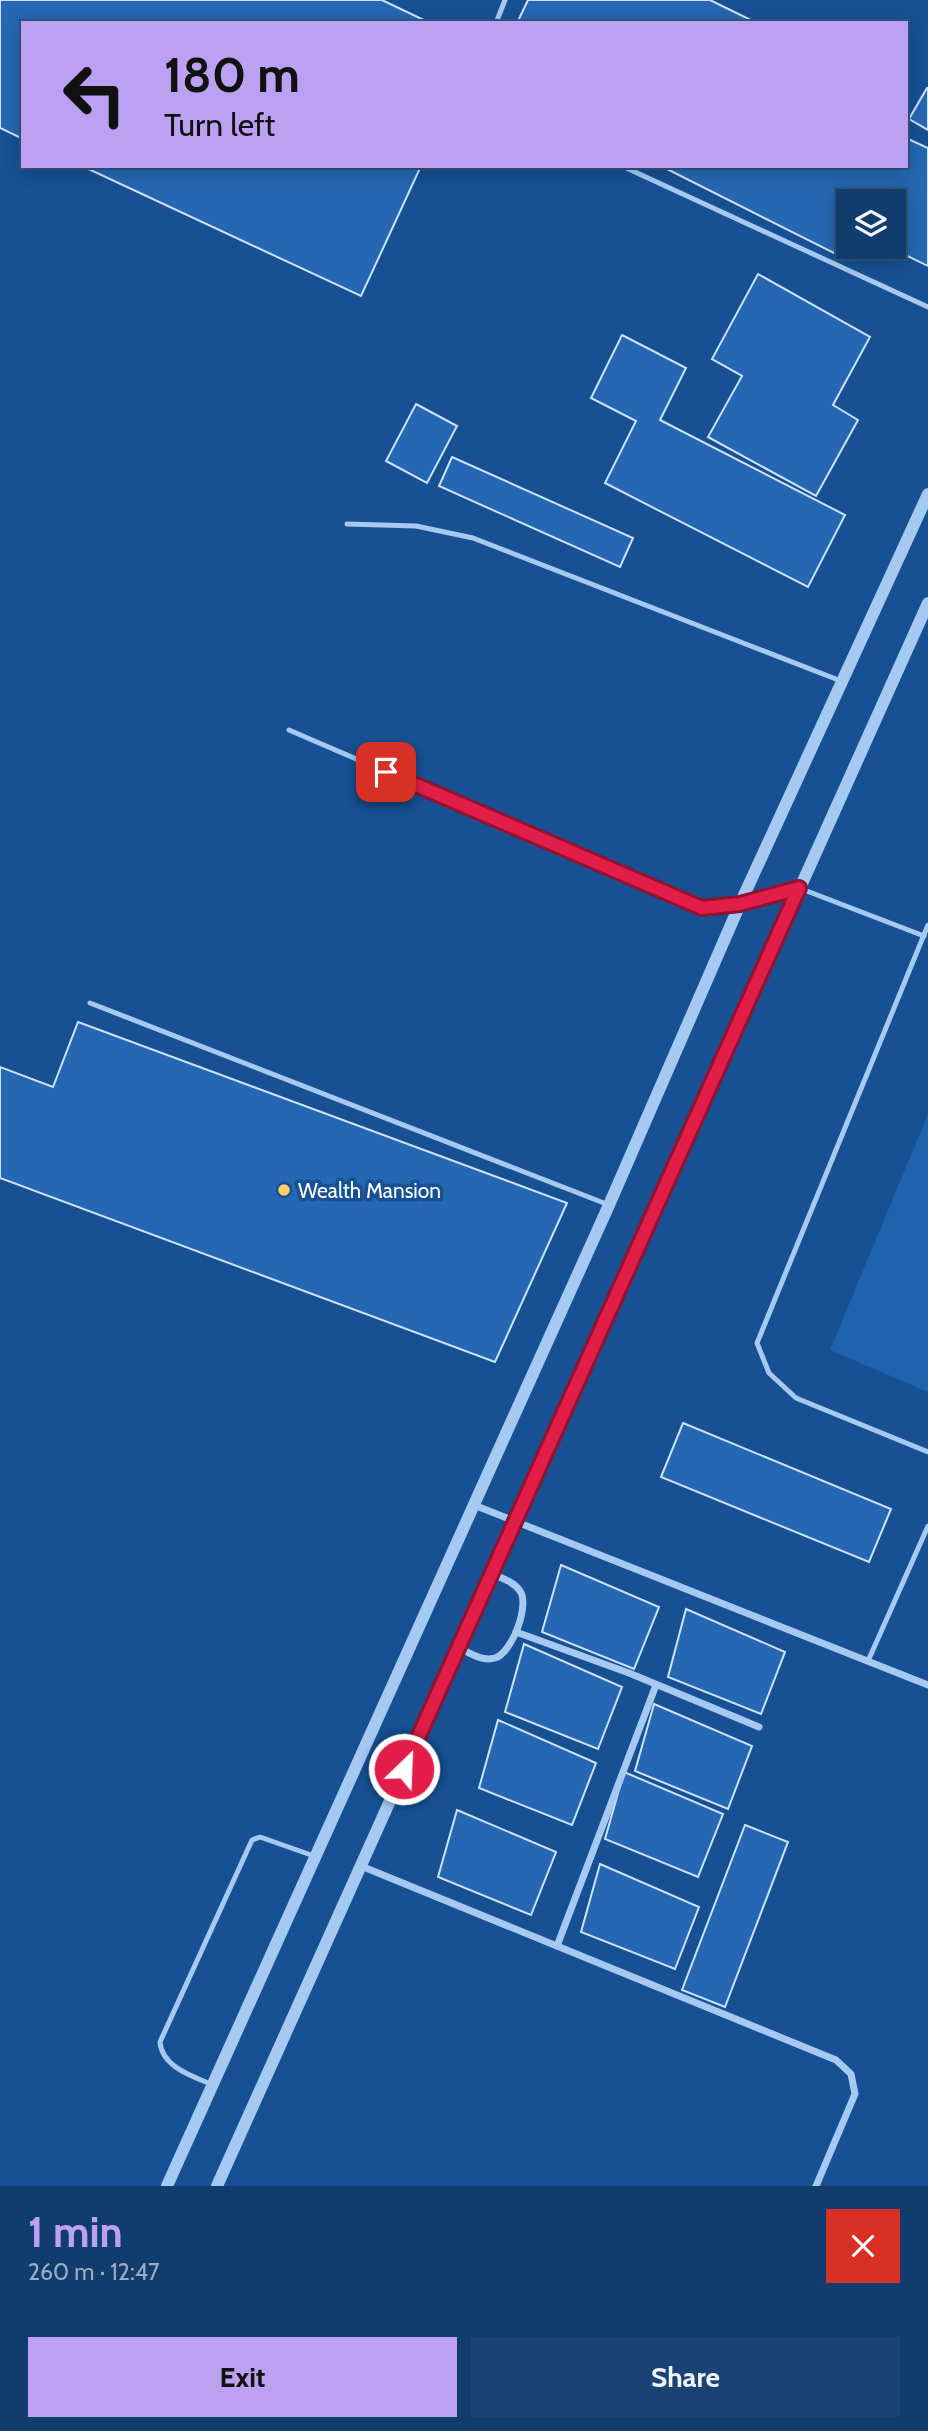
<!DOCTYPE html>
<html lang="en">
<head>
<meta charset="utf-8">
<style>
	body { margin:0; font-family:Cabin,sans-serif; background:#1a4373; color:#f1f3f6; height:100vh; display:flex; flex-direction:column; font-size:26px; white-space:nowrap }
	* { box-sizing:border-box; margin:0 }
	p { font-size:23px; color:#9cadc2 }
	.icon { flex:none; width:38px; height:38px; fill:none; stroke:currentColor; stroke-width:2; stroke-linecap:round; stroke-linejoin:round }
	.map { position:relative; height:2186px; overflow:hidden }
	.side { display:flex; flex-direction:column; background:#113c6e; flex:1 }
	.side>* { flex:none }
	.top-card { position:absolute; left:21px; top:21px; width:887px; height:147px; border-radius:0px; box-shadow:0 4px 18px #0003,0 0 0 2px #305681; background:#bca0f2; color:#111; overflow:hidden }
	.controls { position:absolute; left:836px; top:189px; display:grid; gap:14px }
	.controls a { display:grid; place-items:center; width:70px; height:70px; border-radius:0px; background:#113c6e; box-shadow:0 4px 18px #0003,0 0 0 2px #305681; font-size:35px }
	.pin { position:absolute; display:grid; place-items:center; width:60px; height:60px; color:#fff; margin:-30px; border-radius:14px; box-shadow:0 4px 10px #0006 }
	.me { position:absolute; width:77px; margin:-38px; rotate:24deg; stroke-linejoin:round; filter:drop-shadow(0 0 5px #0008) }
	.turn { display:flex; align-items:center; gap:24px; height:147px; padding:0 28px; font-size:32px }
	.turn .icon { width:91px; height:91px; stroke-width:2.5 }
	.turn b { display:block; font-size:49px; line-height:60px }
	.round { display:grid; place-items:center; flex:none; width:74px; height:74px; border-radius:0px; background:#1a4373 }
	.overview { display:flex; align-items:center; justify-content:space-between; height:119px; padding:0 28px }
	h1 { font-size:42px; font-weight:700; line-height:52px; color:#bca0f2 }
	.button { display:flex; gap:14px; margin-top:auto; padding:14px 28px }
	.button a { flex:1; height:80px; border-radius:0px; background:#bca0f2; color:#111; font-size:28px; font-weight:700; line-height:80px; text-align:center }
	.button a+a { background:#1a4373; color:#f1f3f6 }
	.map>svg:first-child { display:block }
</style>
</head>
<body>
<div class="map">
<svg width="928" height="2186" viewBox="0 0 928 2186">
	<rect width="100%" height="100%" fill="#175093"/>
	<!-- green -->
	<path fill="#1f62ad" d="M 928,1114 L 928,1392 L 830,1350 Z"/>
	<!-- building -->
	<g fill="#2567b2" stroke="#cde3fc" stroke-width="2">
		<path d="M 0,0 L 382,0 L 430,23 L 23,23 L 23,139 L 0,128 Z"/>
		<path d="M 528,0 L 710,0 L 751,20 L 750,23 L 517,23 Z"/>
		<path d="M 927,88 L 928,88 L 928,130 L 909,119 Z"/>
		<path d="M 906,138 L 928,148 L 928,266 L 889,247 L 894,247 L 894,201 L 849,201 L 849,247 L 855,247 L 848,260 L 661,166 L 906,166 Z"/>
		<path d="M 82,166 L 421,166 L 361,296 Z"/>
		<path d="M 758,274 L 870,337 L 833,405 L 858,420 L 816,496 L 708,437 L 742,376 L 712,359 Z"/>
		<path d="M 622,335 L 686,368 L 660,420 L 845,515 L 808,587 L 605,483 L 636,421 L 591,398 Z"/>
		<path d="M 416,404 L 457,426 L 427,483 L 386,461 Z"/>
		<path d="M 452,457 L 633,538 L 620,567 L 439,486 Z"/>
		<path d="M 78,1022 L 567,1203 L 495,1362 L 0,1178 L 0,1067 L 53,1087 Z"/>
		<path d="M 683,1423 L 891,1509 L 869,1562 L 661,1477 Z"/>
		<path d="M 561,1565 L 659,1607 L 634,1669 L 542,1632 Z"/>
		<path d="M 686,1609 L 785,1652 L 761,1714 L 668,1677 Z"/>
		<path d="M 524,1644 L 622,1687 L 598,1749 L 505,1712 Z"/>
		<path d="M 654,1704 L 752,1746 L 728,1809 L 635,1771 Z"/>
		<path d="M 498,1720 L 596,1763 L 572,1825 L 479,1788 Z"/>
		<path d="M 624,1772 L 723,1814 L 698,1877 L 605,1839 Z"/>
		<path d="M 457,1810 L 556,1852 L 531,1915 L 438,1877 Z"/>
		<path d="M 745,1825 L 788,1842 L 725,2007 L 682,1990 Z"/>
		<path d="M 600,1864 L 699,1907 L 675,1969 L 581,1932 Z"/>
	</g>
	<g fill="none" stroke-linecap="round" stroke-linejoin="round">
		<!-- service -->
		<g stroke="#a6c9f1" stroke-width="5">
			<path d="M 496,23 L 505,0"/>
			<path d="M 622,166 L 928,307"/>
			<path d="M 347,524 L 416,526 L 473,538 L 841,681"/>
			<path d="M 289,730 L 702,908 L 740,904 L 799,888 L 924,936"/>
			<path d="M 928,925 L 757,1343 L 769,1373 L 796,1398 L 928,1452"/>
			<path d="M 90,1003 L 609,1205"/>
			<path d="M 868,1661 L 928,1526"/>
			<path d="M 213,2085 C 192,2076 162,2067 160,2042 L 252,1840 L 260,1837 L 314,1856"/>
		</g>
		<!-- minor -->
		<g stroke="#a6c9f1" stroke-width="7">
			<path d="M 474,1505 L 928,1685"/>
			<path d="M 516,1632 L 629,1673 L 759,1727"/>
			<path d="M 459,1648 C 470,1653 482,1662 495,1658 C 512,1653 530,1605 520,1591 C 514,1582 502,1578 492,1574"/>
			<path d="M 361,1866 L 836,2060 L 851,2074 L 855,2094 L 816,2186"/>
			<path d="M 557,1946 L 656,1685"/>
		</g>
		<!-- tertiary -->
		<g stroke="#a6c9f1" stroke-width="12">
			<path d="M 167,2186 L 609,1205 L 740,904 L 928,494"/>
			<path d="M 217,2186 L 928,603"/>
		</g>
	</g>
	<g fill="none" stroke-linecap="round" stroke-linejoin="round">
		<defs>
			<path id="route" d="M 386,772 L 702,908 L 740,904 L 799,888 L 404,1769"/>
		</defs>
		<!-- route casing -->
		<use href="#route" stroke="#92132f" stroke-width="18"/>
		<!-- route -->
		<use href="#route" stroke="#e11d48" stroke-width="12"/>
	</g>
	<!-- markers -->
	<circle fill="#ffd066" stroke="#175093" stroke-width="2.5" cx="284" cy="1190" r="7"/>
	<g text-anchor="middle" dominant-baseline="central" stroke-width="7" stroke-linejoin="round" paint-order="stroke">
		<!-- poi labels -->
		<g font-size="21" fill="#fff" stroke="#175093" text-anchor="start">
			<text x="298" y="1190">Wealth Mansion</text>
		</g>
	</g>
</svg>
<div class="controls">
<a><svg class="icon" aria-label="layers" viewBox="0 0 24 24"><path d="M12 4l9 5-9 5-9-5zM3 14l9 5 9-5"/></svg></a>
</div>
<div class="pin" style="left:386px;top:772px;background:#d93025"><svg class="icon" aria-label="arrive" viewBox="0 0 24 24"><path d="M6 21V4h12l-3 4 3 4H6"/></svg></div>
<svg class="me" style="left:404px;top:1769px" viewBox="-20 -20 40 40"><circle r="17" fill="#e11d48" stroke="#fff" stroke-width="3"/><path d="M0-11L8 9 0 5-8 9z" fill="#fff"/></svg>
<div class="top-card">
<div class="turn"><svg class="icon" aria-label="left" viewBox="0 0 24 24"><path d="M17 20v-9H6M10 6l-5 5 5 5"/></svg><div><b>180 m</b>Turn left</div></div>
</div>
</div>
<section class="side">
<div class="overview"><div><h1>1 min</h1><p>260 m · 12:47</p></div><a class="round" style="background:#d93025;color:#fff"><svg class="icon" aria-label="close" viewBox="0 0 24 24"><path d="M6 6l12 12M18 6L6 18"/></svg></a></div>
<div class="button"><a>Exit</a><a>Share</a></div>
</section>
</body>
</html>
